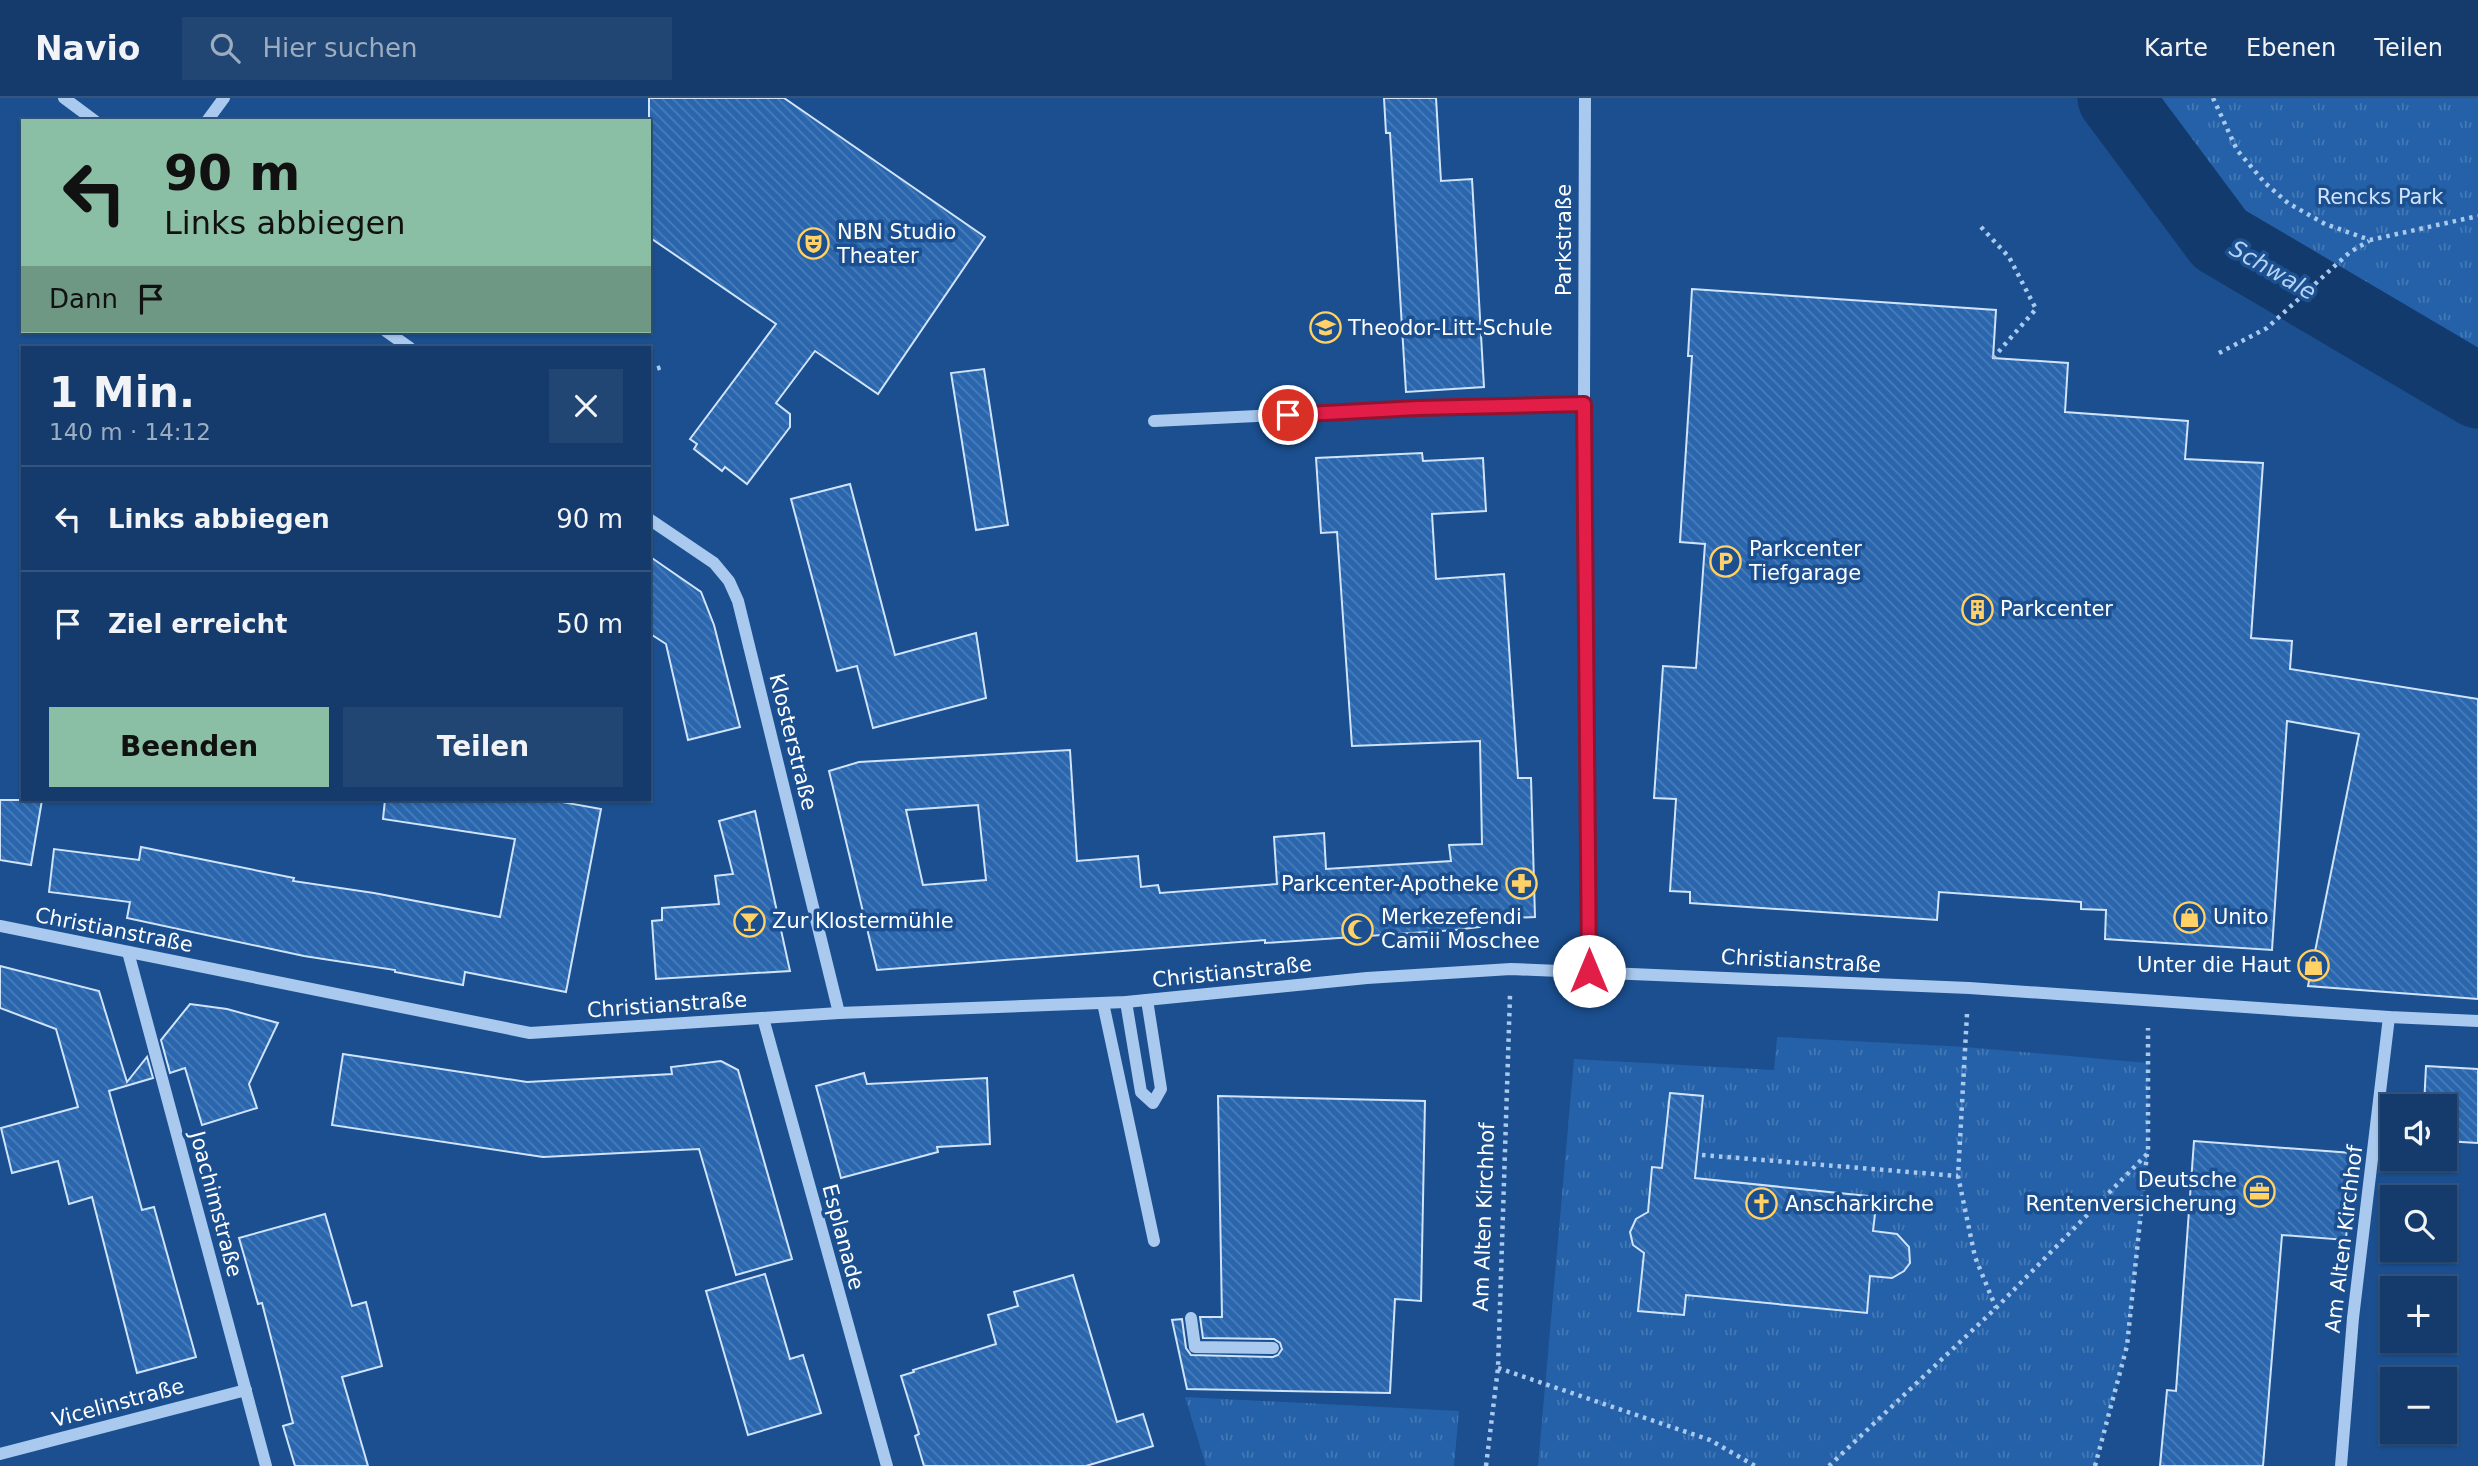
<!DOCTYPE html>
<html lang="de">
<head>
<meta charset="utf-8">
<style>
	body { margin:0; font-family:"DejaVu Sans",sans-serif; background:#214673; color:#f1f3f6; height:100vh; display:flex; flex-direction:column; font-size:26px; white-space:nowrap }
	* { box-sizing:border-box; margin:0 }
	p { font-size:23px; color:#9dadc1 }
	.icon { flex:none; width:38px; height:38px; fill:none; stroke:currentColor; stroke-width:2; stroke-linecap:round; stroke-linejoin:round }
	.map { position:relative; flex:1; overflow:hidden }
	.side { position:absolute; left:21px; top:248px; width:630px; height:455px; display:flex; flex-direction:column; background:#143b6b; border-radius:0px; box-shadow:0 2px 5px #0004,0 0 0 2px #33557e }
	.side>* { flex:none }
	.banner { position:absolute; left:21px; top:21px; width:630px; height:214px; border-radius:0px; box-shadow:0 2px 5px #0004,0 0 0 2px #33557e; background:#8abfa5; color:#111; overflow:hidden }
	.buttons { position:absolute; left:2380px; top:996px; display:grid; gap:14px }
	.buttons a { display:grid; place-items:center; width:77px; height:77px; border-radius:0px; background:#143b6b; box-shadow:0 2px 5px #0004,0 0 0 2px #33557e; font-size:35px }
	.pin { position:absolute; display:grid; place-items:center; width:60px; height:60px; color:#fff; margin:-30px; border:4px solid #fff; border-radius:50%; box-shadow:0 2px 7px #0007 }
	.me { position:absolute; width:77px; margin:-38px; rotate:0deg; stroke-linejoin:round; filter:drop-shadow(0 0 5px #0008) }
	.turn { display:flex; align-items:center; gap:24px; height:147px; padding:0 28px; font-size:32px }
	.turn .icon { width:91px; height:91px; stroke-width:2.5 }
	.turn b { display:block; font-size:49px; line-height:60px }
	.then { display:flex; align-items:center; height:66px; padding:0 28px; background:#0003; gap:14px; font-size:26px }
	.round { display:grid; place-items:center; flex:none; width:74px; height:74px; border-radius:0px; background:#214673 }
	.head { display:flex; align-items:center; justify-content:space-between; height:119px; padding:0 28px }
	h1 { font-size:42px; font-weight:600; line-height:52px }
	.primary-button { display:flex; gap:14px; margin-top:auto; padding:14px 28px }
	.primary-button a { flex:1; height:80px; border-radius:0px; background:#8abfa5; color:#111; font-size:28px; font-weight:600; line-height:80px; text-align:center }
	.primary-button a+a { background:#214673; color:#f1f3f6 }
	ul { padding:0; list-style:none }
	li { display:flex; align-items:center; gap:21px; height:105px; padding:0 28px; border-top:2px solid #33557e }
	li div { flex:1 }
	li b { display:block; font-size:26px }
	li em { font-style:normal }
	header { display:flex; align-items:center; gap:42px; box-sizing:border-box; height:98px; padding:0 35px; background:#143b6b; border-bottom:2px solid #33557e }
	header strong { font-size:33px }
	nav { display:flex; gap:38px; margin-inline-start:auto; font-size:24px }
	.search { width:490px; height:63px; background:#214673; display:flex; align-items:center; gap:18px; box-sizing:border-box; padding:0 24px; border-radius:0px; color:#9dadc1; font-size:26px }
	.map>svg:first-child { display:block }
</style>
</head>
<body>
<header>
<strong>Navio</strong>
<div class="search"><svg class="icon" aria-label="search" viewBox="0 0 24 24"><circle cx="10" cy="10" r="6"/><path d="M15 15l6 6"/></svg>Hier suchen</div>
<nav><a>Karte</a><a>Ebenen</a><a>Teilen</a></nav>
</header>
<div class="map">
<svg width="2478" height="1368" viewBox="0 0 2478 1368">
	<defs>
		<pattern id="grass-tufts" width="24" height="20" patternUnits="userSpaceOnUse" patternTransform="scale(1.75)"><rect width="24" height="20" fill="#2461a8"/><path d="M3 7l-1-3M5 7V3M7 7l1-3M15 17l-1-3M17 17v-4M19 17l1-3" fill="none" stroke="#4579b5"/></pattern>
		<pattern id="building-back-hatch" width="6" height="6" patternUnits="userSpaceOnUse" patternTransform="scale(1.75)"><rect width="6" height="6" fill="#2a66ad"/><path d="M-1 5l2 2M0 0l6 6M5-1l2 2" fill="none" stroke="#4a7db9"/></pattern>
	</defs>
	<rect width="100%" height="100%" fill="#1b4f8f"/>
	<!-- grass -->
	<g fill="url(#grass-tufts)">
		<path d="M 2144,0 L 2478,0 L 2478,279 L 2231,117 L 2154,17 Z"/>
		<path d="M 1777,939 L 1965,949 L 2148,965 L 2148,1055 L 2127,1248 L 2095,1368 L 1538,1368 L 1574,961 L 1774,972 Z"/>
		<path d="M 1185,1299 L 1459,1313 L 1454,1368 L 1206,1368 Z"/>
	</g>
	<g fill="none" stroke-linecap="round" stroke-linejoin="round">
		<!-- river -->
		<path stroke="#123a6d" stroke-width="75" d="M 2115,0 L 2220,141 L 2478,293"/>
	</g>
	<!-- building -->
	<g fill="url(#building-back-hatch)" stroke="#cfe3fa" stroke-width="2" fill-rule="evenodd">
		<path d="M 649,0 L 784,0 L 985,139 L 878,296 L 815,253 L 776,305 L 790,316 L 790,329 L 747,386 L 725,369 L 722,373 L 694,351 L 697,346 L 690,341 L 776,226 L 649,139 Z"/>
		<path d="M 1384,0 L 1436,0 L 1441,83 L 1472,81 L 1484,289 L 1406,294 L 1390,35 L 1386,35 Z"/>
		<path d="M 1692,191 L 1996,212 L 1993,260 L 2068,265 L 2065,314 L 2188,323 L 2185,361 L 2263,365 L 2251,540 L 2292,543 L 2290,571 L 2478,601 L 2478,901 L 2308,888 L 2359,636 L 2287,623 L 2272,852 L 2105,841 L 2106,812 L 2081,811 L 2081,804 L 1939,794 L 1937,822 L 1690,805 L 1690,794 L 1670,793 L 1676,701 L 1654,700 L 1663,568 L 1696,570 L 1705,446 L 1680,444 L 1692,258 L 1688,258 Z"/>
		<path d="M 984,271 L 1008,427 L 976,432 L 951,275 Z"/>
		<path d="M 1422,355 L 1423,363 L 1483,360 L 1486,413 L 1432,416 L 1436,481 L 1504,476 L 1518,680 L 1531,680 L 1535,819 L 1479,821 L 1480,829 L 1455,832 L 1265,845 L 1265,842 L 877,872 L 829,673 L 859,664 L 1070,652 L 1077,763 L 1138,758 L 1141,789 L 1158,787 L 1160,795 L 1277,786 L 1274,739 L 1324,735 L 1326,771 L 1451,763 L 1449,747 L 1482,746 L 1480,643 L 1352,648 L 1337,434 L 1321,435 L 1316,360 ZM 978,707 L 986,782 L 923,787 L 906,712 Z"/>
		<path d="M 850,386 L 895,557 L 976,535 L 986,600 L 873,630 L 857,568 L 837,573 L 791,401 Z"/>
		<path d="M 649,458 L 701,494 L 714,527 L 740,629 L 688,642 L 666,546 L 649,535 Z"/>
		<path d="M 0,702 L 42,702 L 31,767 L 0,762 Z"/>
		<path d="M 385,702 L 551,702 L 601,711 L 566,894 L 465,874 L 463,887 L 395,874 L 395,872 L 304,858 L 127,820 L 130,804 L 49,794 L 54,751 L 139,762 L 141,749 L 294,780 L 293,783 L 374,795 L 500,819 L 515,741 L 383,721 Z"/>
		<path d="M 755,713 L 790,873 L 656,881 L 652,823 L 662,822 L 662,810 L 719,806 L 715,778 L 733,776 L 719,723 Z"/>
		<path d="M 0,868 L 99,893 L 127,984 L 147,959 L 153,980 L 109,993 L 142,1112 L 154,1109 L 196,1259 L 137,1275 L 92,1099 L 69,1106 L 58,1063 L 12,1075 L 1,1030 L 78,1009 L 56,931 L 0,910 Z"/>
		<path d="M 190,906 L 227,911 L 278,925 L 249,986 L 257,1010 L 202,1027 L 185,970 L 170,975 L 161,942 Z"/>
		<path d="M 343,956 L 527,984 L 672,976 L 671,969 L 721,963 L 738,972 L 792,1161 L 736,1177 L 699,1051 L 543,1059 L 332,1027 Z"/>
		<path d="M 2426,968 L 2478,971 L 2478,1045 L 2445,1043 L 2445,1008 L 2424,1008 Z"/>
		<path d="M 864,975 L 867,986 L 987,980 L 990,1046 L 937,1049 L 938,1054 L 841,1080 L 816,988 Z"/>
		<path d="M 1670,995 L 1703,998 L 1695,1080 L 1877,1099 L 1873,1133 L 1897,1136 L 1909,1149 L 1910,1165 L 1904,1173 L 1892,1180 L 1870,1178 L 1867,1215 L 1686,1197 L 1684,1217 L 1638,1213 L 1644,1155 L 1633,1147 L 1630,1134 L 1636,1121 L 1648,1114 L 1652,1069 L 1662,1070 Z"/>
		<path d="M 1218,998 L 1425,1003 L 1421,1203 L 1395,1201 L 1390,1295 L 1187,1291 L 1172,1222 L 1182,1221 L 1186,1250 L 1191,1257 L 1273,1259 L 1278,1257 L 1282,1251 L 1280,1245 L 1274,1241 L 1203,1240 L 1200,1219 L 1222,1219 Z"/>
		<path d="M 2194,1043 L 2352,1055 L 2346,1142 L 2282,1137 L 2263,1368 L 2160,1368 L 2167,1292 L 2176,1293 Z"/>
		<path d="M 325,1116 L 352,1208 L 366,1204 L 382,1268 L 342,1279 L 368,1368 L 295,1368 L 283,1328 L 293,1325 L 262,1205 L 258,1206 L 239,1140 Z"/>
		<path d="M 765,1176 L 790,1261 L 803,1257 L 821,1315 L 748,1337 L 706,1193 Z"/>
		<path d="M 1073,1177 L 1117,1324 L 1143,1316 L 1153,1348 L 1086,1368 L 924,1368 L 915,1338 L 919,1336 L 901,1278 L 914,1274 L 913,1272 L 996,1246 L 988,1217 L 1018,1208 L 1014,1194 Z"/>
	</g>
	<g fill="none" stroke-linecap="round" stroke-linejoin="round">
		<!-- path -->
		<g stroke="#a9c9ee" stroke-width="4.5" stroke-dasharray="3.5 5" stroke-linecap="butt">
			<path d="M 2213,0 L 2237,52 L 2265,85 L 2288,105 L 2325,126 L 2370,142 L 2478,118"/>
			<path d="M 1981,129 L 2009,159 L 2036,211 L 1993,260"/>
			<path d="M 2219,255 L 2267,230 L 2350,154 L 2369,143"/>
			<path d="M 649,273 L 662,269"/>
			<path d="M 1967,916 L 1958,1078 L 1975,1159 L 1996,1210"/>
			<path d="M 1702,1057 L 1958,1078"/>
			<path d="M 1498,1270 L 1710,1342 L 1755,1368"/>
			<path d="M 1486,1368 L 1498,1270 L 1510,897"/>
			<path d="M 1829,1368 L 1996,1210 L 2148,1055 L 2148,930"/>
			<path d="M 2095,1368 L 2127,1248 L 2147,1056"/>
		</g>
		<!-- minor -->
		<g stroke="#a9c9ee" stroke-width="12">
			<path d="M 64,0 L 95,23"/>
			<path d="M 1585,0 L 1584,306 L 1589,873"/>
			<path d="M 207,23 L 224,0"/>
			<path d="M 386,233 L 410,250"/>
			<path d="M 1154,323 L 1418,310 L 1584,306"/>
			<path d="M 649,421 L 714,465 L 729,483 L 738,503 L 839,915"/>
			<path d="M 0,828 L 530,935 L 839,915 L 1126,904 L 1367,880 L 1511,871 L 1969,890 L 2389,919 L 2478,923"/>
			<path d="M 128,854 L 266,1368"/>
			<path d="M 1126,904 L 1141,994 L 1153,1005 L 1161,991 L 1147,902"/>
			<path d="M 1103,905 L 1154,1143"/>
			<path d="M 763,920 L 887,1368"/>
			<path d="M 1191,1220 L 1195,1249 L 1273,1250"/>
			<path d="M 0,1356 L 246,1292"/>
			<path d="M 2341,1368 L 2353,1220 L 2389,919"/>
		</g>
	</g>
	<g fill="none" stroke-linecap="round" stroke-linejoin="round">
		<defs>
			<path id="route" d="M 1288,317 L 1418,310 L 1584,306 L 1589,873"/>
		</defs>
		<!-- route casing -->
		<use href="#route" stroke="#92132f" stroke-width="18"/>
		<!-- route -->
		<use href="#route" stroke="#e11d48" stroke-width="12"/>
	</g>
	<!-- icons -->
	<defs>
		<symbol id="theatre-ring" viewBox="-11 -11 22 22"><circle r="9.5" fill="#1b4f8f" stroke="#ffd166" stroke-width="1.5"/><path d="M-5-5.5Q0-4 5-5.5V0Q5 5 0 6Q-5 5-5 0ZM-3.3-2.5H-1v1.5H-3.3ZM1-2.5H3.3v1.5H1ZM-2.8 1Q0 5.5 2.8 1Z" fill="#ffd166"/></symbol>
		<symbol id="school-ring" viewBox="-11 -11 22 22"><circle r="9.5" fill="#1b4f8f" stroke="#ffd166" stroke-width="1.5"/><path d="M0-5L7-2L0 1L-7-2ZM-4 1L0 2.5L4 1V4Q0 6-4 4Z" fill="#ffd166"/></symbol>
		<symbol id="parking-ring" viewBox="-11 -11 22 22"><circle r="9.5" fill="#1b4f8f" stroke="#ffd166" stroke-width="1.5"/><path d="M-3.5-5.5H1a3.5 3.5 0 0 1 0 7H-1V5.5H-3.5ZM-1-3.4V-.6H.8a1.4 1.4 0 0 0 0-2.8Z" fill="#ffd166"/></symbol>
		<symbol id="building-ring" viewBox="-11 -11 22 22"><circle r="9.5" fill="#1b4f8f" stroke="#ffd166" stroke-width="1.5"/><path d="M-4-6H4V6H1V3H-1V6H-4ZM-2.5-4.3h1.7v1.8h-1.7ZM.8-4.3h1.7v1.8H.8ZM-2.5-1h1.7V.8h-1.7ZM.8-1h1.7V.8H.8Z" fill="#ffd166"/></symbol>
		<symbol id="pharmacy-ring" viewBox="-11 -11 22 22"><circle r="9.5" fill="#1b4f8f" stroke="#ffd166" stroke-width="1.5"/><path d="M-2-6h4v4h4v4h-4v4h-4v-4h-4v-4h4Z" fill="#ffd166"/></symbol>
		<symbol id="shop-ring" viewBox="-11 -11 22 22"><circle r="9.5" fill="#1b4f8f" stroke="#ffd166" stroke-width="1.5"/><path d="M-5-2.5h2.3a2.7 3.5 0 0 1 5.4 0H5L5.5 6h-11ZM-1.5-2.5h3a1.5 2.3 0 0 0-3 0Z" fill="#ffd166"/></symbol>
		<symbol id="bar-ring" viewBox="-11 -11 22 22"><circle r="9.5" fill="#1b4f8f" stroke="#ffd166" stroke-width="1.5"/><path d="M-6-5H6L.8 .8V4.5H3.5V6h-7V4.5H-.8V.8Z" fill="#ffd166"/></symbol>
		<symbol id="mosque-ring" viewBox="-11 -11 22 22"><circle r="9.5" fill="#1b4f8f" stroke="#ffd166" stroke-width="1.5"/><path d="M3.5-4.9A6 6 0 1 0 3.5 4.9A5 5 0 1 1 3.5-4.9Z" fill="#ffd166"/></symbol>
		<symbol id="office-ring" viewBox="-11 -11 22 22"><circle r="9.5" fill="#1b4f8f" stroke="#ffd166" stroke-width="1.5"/><path d="M-6-3h4V-5.5h4V-3h4V5H-6ZM-1-4.5V-3h2v-1.5ZM-6 0V1H6V0Z" fill="#ffd166"/></symbol>
		<symbol id="church-ring" viewBox="-11 -11 22 22"><circle r="9.5" fill="#1b4f8f" stroke="#ffd166" stroke-width="1.5"/><path d="M-1.2-6h2.4v3.5h3.3v2.4h-3.3V6h-2.4V-.1h-3.3v-2.4h3.3Z" fill="#ffd166"/></symbol>
	</defs>
	<g fill-rule="evenodd">
		<use href="#theatre-ring" x="796" y="128" width="35" height="35"/>
		<use href="#school-ring" x="1308" y="212" width="35" height="35"/>
		<use href="#parking-ring" x="1708" y="446" width="35" height="35"/>
		<use href="#building-ring" x="1960" y="494" width="35" height="35"/>
		<use href="#pharmacy-ring" x="1504" y="768" width="35" height="35"/>
		<use href="#shop-ring" x="2172" y="802" width="35" height="35"/>
		<use href="#bar-ring" x="732" y="806" width="35" height="35"/>
		<use href="#mosque-ring" x="1340" y="814" width="35" height="35"/>
		<use href="#shop-ring" x="2296" y="850" width="35" height="35"/>
		<use href="#office-ring" x="2242" y="1076" width="35" height="35"/>
		<use href="#church-ring" x="1744" y="1088" width="35" height="35"/>
	</g>
	<g text-anchor="middle" dominant-baseline="central" stroke-width="7" stroke-linejoin="round" paint-order="stroke">
		<!-- park labels -->
		<g font-size="21" fill="#cfe3fa" stroke="#1b4f8f">
			<text x="2380" y="99">Rencks Park</text>
		</g>
		<!-- poi labels -->
		<g font-size="21" fill="#fff" stroke="#1b4f8f" text-anchor="start">
			<text x="837" y="134">NBN Studio<tspan x="837" dy="24">Theater</tspan></text>
			<text x="1348" y="230">Theodor-Litt-Schule</text>
			<text x="1749" y="451">Parkcenter<tspan x="1749" dy="24">Tiefgarage</tspan></text>
			<text x="2000" y="511">Parkcenter</text>
			<text x="1499" y="786" text-anchor="end">Parkcenter-Apotheke</text>
			<text x="1381" y="819">Merkezefendi<tspan x="1381" dy="24">Camii Moschee</tspan></text>
			<text x="2213" y="819">Unito</text>
			<text x="772" y="823">Zur Klostermühle</text>
			<text x="2291" y="867" text-anchor="end">Unter die Haut</text>
			<text x="2237" y="1082" text-anchor="end">Deutsche<tspan x="2237" dy="24">Rentenversicherung</tspan></text>
			<text x="1785" y="1106">Anscharkirche</text>
		</g>
		<!-- street labels -->
		<g font-size="21" fill="#fff" stroke="#1b4f8f">
			<text transform="translate(1564 142) rotate(-90)">Parkstraße</text>
			<text transform="translate(793 644) rotate(76)">Klosterstraße</text>
			<text transform="translate(114 832) rotate(11)">Christianstraße</text>
			<text transform="translate(1801 863) rotate(3)">Christianstraße</text>
			<text transform="translate(1232 874) rotate(-6)">Christianstraße</text>
			<text transform="translate(667 907) rotate(-4)">Christianstraße</text>
			<text transform="translate(216 1106) rotate(75)">Joachimstraße</text>
			<text transform="translate(1484 1119) rotate(-88)">Am Alten Kirchhof</text>
			<text transform="translate(843 1139) rotate(75)">Esplanade</text>
			<text transform="translate(2344 1141) rotate(-83)">Am Alten Kirchhof</text>
			<text transform="translate(118 1305) rotate(-15)">Vicelinstraße</text>
		</g>
		<!-- water labels -->
		<g font-size="23" font-style="italic" fill="#b5d3f5" stroke="#1b4f8f">
			<text transform="translate(2273 172) rotate(30)">Schwale</text>
		</g>
	</g>
</svg>
<div class="buttons">
<a><svg class="icon" aria-label="sound" viewBox="0 0 24 24"><path d="M4 9h4l5-4v14l-5-4H4zM17 9q2 3 0 6"/></svg></a>
<a><svg class="icon" aria-label="search" viewBox="0 0 24 24"><circle cx="10" cy="10" r="6"/><path d="M15 15l6 6"/></svg></a>
<a>+</a>
<a>−</a>
</div>
<div class="pin" style="left:1288px;top:317px;background:#d93025"><svg class="icon" aria-label="arrive" viewBox="0 0 24 24"><path d="M6 21V4h12l-3 4 3 4H6"/></svg></div>
<svg class="me" style="left:1589px;top:873px" viewBox="-20 -20 40 40"><circle r="19" fill="#fff"/><path d="M0-13L10 11 0 6-10 11z" fill="#e11d48"/></svg>
<div class="banner">
<div class="turn"><svg class="icon" aria-label="left" viewBox="0 0 24 24"><path d="M17 20v-9H6M10 6l-5 5 5 5"/></svg><div><b>90 m</b>Links abbiegen</div></div>
<div class="then">Dann<svg class="icon" aria-label="arrive" viewBox="0 0 24 24"><path d="M6 21V4h12l-3 4 3 4H6"/></svg></div>
</div>
<section class="side">
<div class="head"><div><h1>1 Min.</h1><p>140 m · 14:12</p></div><a class="round"><svg class="icon" aria-label="close" viewBox="0 0 24 24"><path d="M6 6l12 12M18 6L6 18"/></svg></a></div>
<ul>
<li><svg class="icon" aria-label="left" viewBox="0 0 24 24"><path d="M17 20v-9H6M10 6l-5 5 5 5"/></svg><div><b>Links abbiegen</b></div><em>90 m</em></li>
<li><svg class="icon" aria-label="arrive" viewBox="0 0 24 24"><path d="M6 21V4h12l-3 4 3 4H6"/></svg><div><b>Ziel erreicht</b></div><em>50 m</em></li>
</ul>
<div class="primary-button"><a>Beenden</a><a>Teilen</a></div>
</section>
</div>
</body>
</html>
